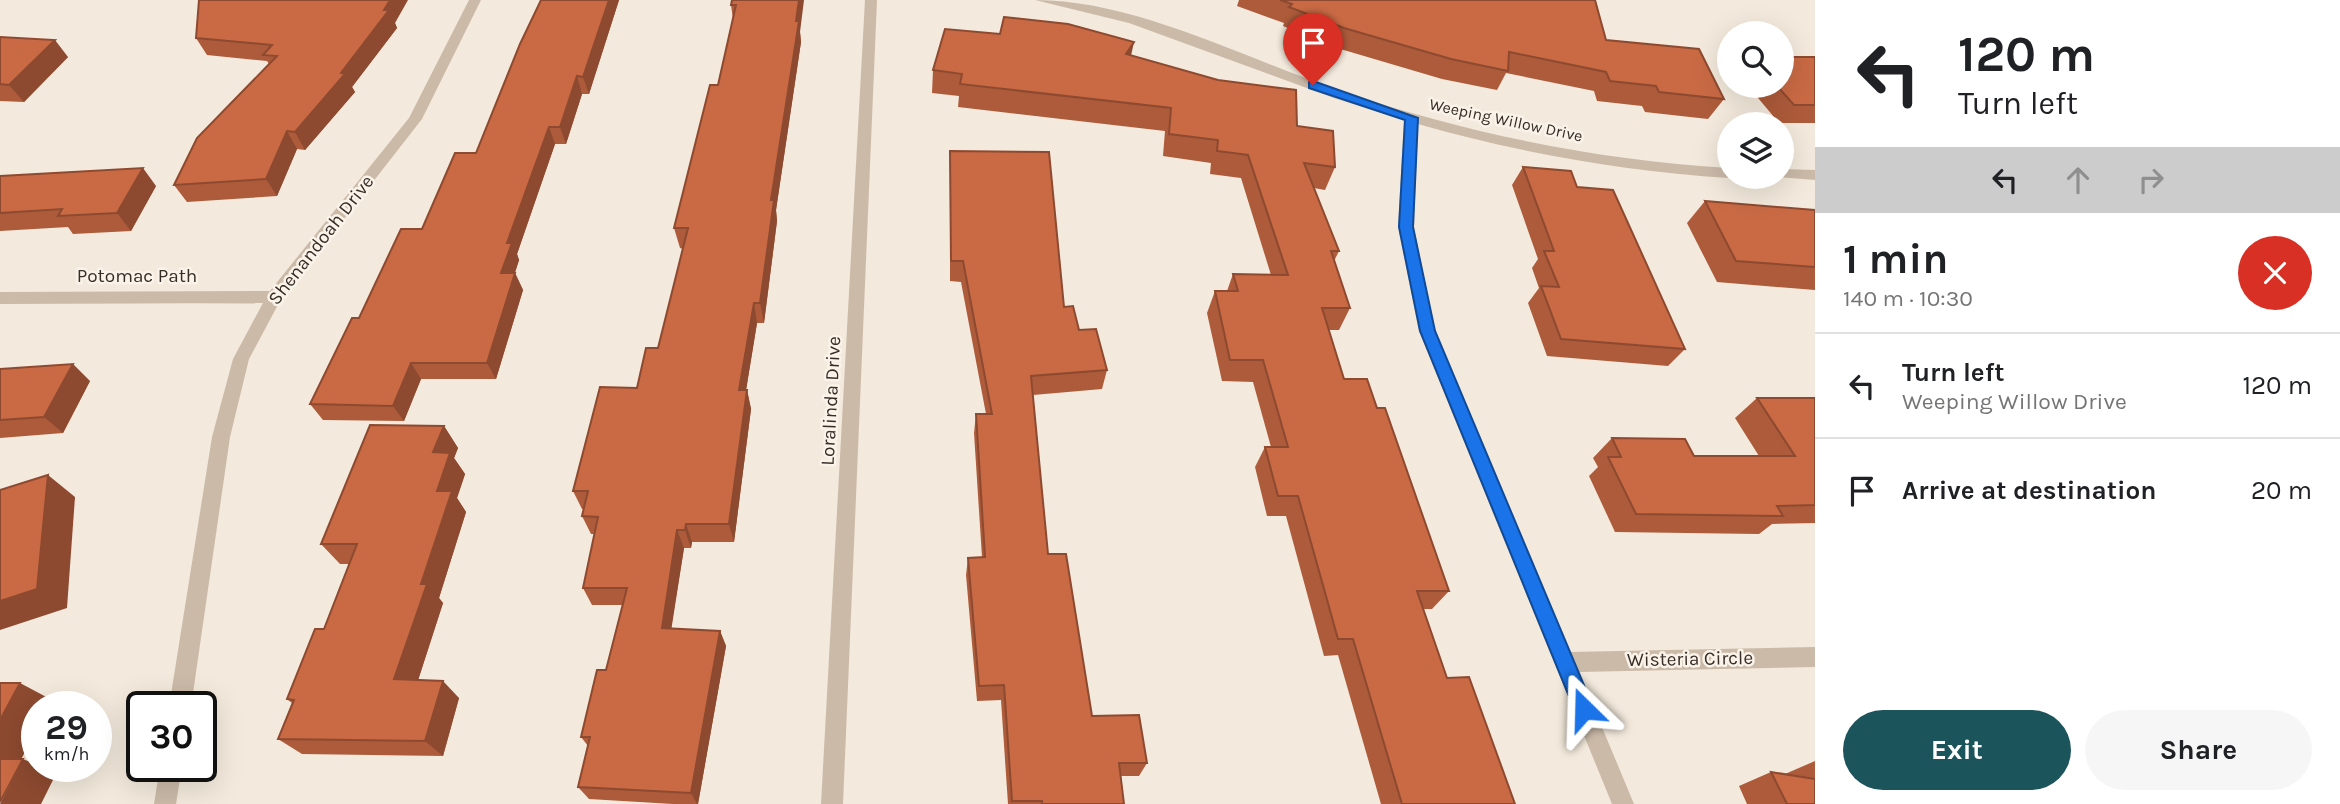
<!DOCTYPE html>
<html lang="en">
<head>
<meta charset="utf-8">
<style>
	body { margin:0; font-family:Karla,sans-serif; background:#f6f6f6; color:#202124; height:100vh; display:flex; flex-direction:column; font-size:26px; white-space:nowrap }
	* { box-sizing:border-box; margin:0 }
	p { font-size:23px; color:#757577 }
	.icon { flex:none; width:38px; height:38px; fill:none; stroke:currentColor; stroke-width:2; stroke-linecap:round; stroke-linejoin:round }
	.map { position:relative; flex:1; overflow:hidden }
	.details { display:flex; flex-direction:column; background:#fff; width:525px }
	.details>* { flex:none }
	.top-card { background:#fff; color:#202124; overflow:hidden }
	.tools { position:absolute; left:1717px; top:21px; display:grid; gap:14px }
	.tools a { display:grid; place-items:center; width:77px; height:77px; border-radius:50%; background:#fff; box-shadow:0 7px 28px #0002; font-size:35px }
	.speed { position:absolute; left:21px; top:691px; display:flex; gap:14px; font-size:35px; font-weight:700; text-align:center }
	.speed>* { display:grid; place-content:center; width:91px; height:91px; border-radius:50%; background:#fff; box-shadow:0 7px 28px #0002; line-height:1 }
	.speed small { font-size:18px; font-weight:400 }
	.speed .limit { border:4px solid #111; border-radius:10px; background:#fff; color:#111 }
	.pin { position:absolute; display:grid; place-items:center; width:60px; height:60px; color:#fff; margin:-72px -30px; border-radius:50% 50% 50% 0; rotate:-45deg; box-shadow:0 0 7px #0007 }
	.pin .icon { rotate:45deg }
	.me { position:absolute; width:77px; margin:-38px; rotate:338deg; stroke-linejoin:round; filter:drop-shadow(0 0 5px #0008) }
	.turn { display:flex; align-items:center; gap:24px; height:147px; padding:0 28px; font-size:32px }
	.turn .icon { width:91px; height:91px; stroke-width:2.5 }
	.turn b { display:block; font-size:49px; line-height:60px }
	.lanes { display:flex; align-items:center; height:66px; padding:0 28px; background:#0003; justify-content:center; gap:35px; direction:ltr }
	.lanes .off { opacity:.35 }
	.round { display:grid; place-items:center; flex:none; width:74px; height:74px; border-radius:37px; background:#f6f6f6 }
	.summary { display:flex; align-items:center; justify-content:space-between; height:119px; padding:0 28px }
	h1 { font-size:42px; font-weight:700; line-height:52px }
	.primary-button { display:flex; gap:14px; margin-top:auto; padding:14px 28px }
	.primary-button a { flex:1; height:80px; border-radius:42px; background:#1c545b; color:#fff; font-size:28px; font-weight:700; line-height:80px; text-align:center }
	.primary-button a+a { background:#f6f6f6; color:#202124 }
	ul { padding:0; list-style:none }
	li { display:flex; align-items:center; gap:21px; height:105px; padding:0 28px; border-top:2px solid #e0e0e0 }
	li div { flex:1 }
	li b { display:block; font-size:26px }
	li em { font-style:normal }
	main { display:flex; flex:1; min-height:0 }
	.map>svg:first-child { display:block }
</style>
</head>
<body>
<main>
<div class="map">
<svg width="1815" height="804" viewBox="0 0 1815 804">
	<rect width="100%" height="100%" fill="#f3e9dc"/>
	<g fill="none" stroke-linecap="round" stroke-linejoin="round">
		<!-- street -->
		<g fill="#cbbaa8" fill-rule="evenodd">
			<path d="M 469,0 L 481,0 L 422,119 L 280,301 L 249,359 L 230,437 L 191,707 L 169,707 L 212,437 L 233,359 L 263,303 L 0,304 L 0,292 L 270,291 L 409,118 Z"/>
			<path d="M 865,0 L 877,0 L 843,804 L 821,804 Z"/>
			<path d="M 1035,0 C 1136,0 1248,60 1344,92 C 1469,134 1598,160 1729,168 L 1729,177 L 1733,177 L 1729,178 C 1623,171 1519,153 1418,124 L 1414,227 L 1435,331 L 1570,652 L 1815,647 L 1815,667 L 1579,672 L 1634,804 L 1612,804 L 1419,331 L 1398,227 L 1404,120 L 1334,98 L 1129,23 Z"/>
			<path d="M 1782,169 L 1815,170 L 1815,180 L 1777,177 L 1782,177 Z"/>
			<path d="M 160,766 L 182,766 L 176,804 L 154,804 Z"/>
		</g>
	</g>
	<!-- wall -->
	<g fill="#ad5b3a">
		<path d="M 541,0 L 619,0 L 589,94 L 582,94 L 566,144 L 555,144 L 517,254 L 519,260 L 515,273 L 523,290 L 496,379 L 421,379 L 404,421 L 323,420 L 310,404 L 359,318 L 476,153 Z"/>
		<path d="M 732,0 L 800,32 L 801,42 L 776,210 L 777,221 L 764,323 L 757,323 L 746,390 L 747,390 L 751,409 L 734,542 L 692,542 L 691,548 L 684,548 L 671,628 L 720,631 L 726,646 L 698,804 L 673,804 L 589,799 L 578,787 L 588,746 L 581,737 L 606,670 L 623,605 L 592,605 L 583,588 L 594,534 L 591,534 L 582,516 L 584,509 L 582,509 L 573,491 L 637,388 L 658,348 L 683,249 L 680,248 L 674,228 L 718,85 L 733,19 L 731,5 Z"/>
		<path d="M 1239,0 L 1595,0 L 1606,40 L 1724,99 L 1708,119 L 1645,112 L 1642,106 L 1597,101 L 1594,91 L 1506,73 L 1497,90 L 1442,79 L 1337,48 L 1283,26 L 1284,23 L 1237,6 Z"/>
		<path d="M 395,23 L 397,28 L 352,87 L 355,92 L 305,150 L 297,149 L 277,196 L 187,202 L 174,185 L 269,64 L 267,61 L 207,55 L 196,38 Z"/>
		<path d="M 1000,34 L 1131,56 L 1297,126 L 1335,167 L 1325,190 L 1314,188 L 1339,251 L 1334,261 L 1350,308 L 1339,330 L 1329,330 L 1344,379 L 1377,408 L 1449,591 L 1432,609 L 1423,609 L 1447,678 L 1515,804 L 1381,804 L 1338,655 L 1324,656 L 1286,516 L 1267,516 L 1255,467 L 1265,447 L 1271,447 L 1253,382 L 1222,381 L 1207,313 L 1215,291 L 1227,291 L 1233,274 L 1271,275 L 1241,178 L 1210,174 L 1211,163 L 1163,156 L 1165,131 L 958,107 L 959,96 L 932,93 L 933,70 Z"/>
		<path d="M 0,37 L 68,57 L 24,102 L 0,101 Z"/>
		<path d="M 1815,57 L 1815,123 L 1779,123 L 1748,86 L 1782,86 Z"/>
		<path d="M 950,151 L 1064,307 L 1107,370 L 1102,389 L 1033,395 L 1048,554 L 1092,716 L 1147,763 L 1139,776 L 1121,776 L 1124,804 L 1008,804 L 1001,700 L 977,701 L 966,575 L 968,558 L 982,557 L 974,433 L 976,414 L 986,414 L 961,282 L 950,281 Z"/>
		<path d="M 1523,167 L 1577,187 L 1685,349 L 1668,366 L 1547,356 L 1528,303 L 1539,288 L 1532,268 L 1538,259 L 1512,185 Z"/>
		<path d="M 0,176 L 156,186 L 131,231 L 73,234 L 68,227 L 0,231 Z"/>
		<path d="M 1705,201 L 1815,210 L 1815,290 L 1717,282 L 1687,223 Z"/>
		<path d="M 0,369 L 90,381 L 63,433 L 0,438 Z"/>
		<path d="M 1757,398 L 1815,398 L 1815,523 L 1772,524 L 1759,534 L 1615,532 L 1589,476 L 1598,467 L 1593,458 L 1612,438 L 1694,456 L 1759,456 L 1735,418 Z"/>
		<path d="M 444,426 L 458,448 L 454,458 L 465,474 L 457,498 L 466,512 L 439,598 L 443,603 L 418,680 L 459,698 L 443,756 L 302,754 L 278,739 L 292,703 L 287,699 L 324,629 L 349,564 L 340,564 L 321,544 Z"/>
		<path d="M 1815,761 L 1815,804 L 1747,804 L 1739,786 L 1771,772 L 1785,774 Z"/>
	</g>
	<!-- shaded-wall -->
	<g fill="#8d4a30">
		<path d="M 390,0 L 408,0 L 395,23 L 397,28 L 352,87 L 355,92 L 305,150 L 295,132 L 384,10 Z"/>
		<path d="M 609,0 L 619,0 L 589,94 L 583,77 Z"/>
		<path d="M 799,0 L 804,0 L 800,32 L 801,42 L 776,210 L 777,221 L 764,323 L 760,303 L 771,200 Z"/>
		<path d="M 55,40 L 68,57 L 24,102 L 9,85 Z"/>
		<path d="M 1134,42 L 1129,65 L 1126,54 Z"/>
		<path d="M 577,76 L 582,94 L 566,144 L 560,127 Z"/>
		<path d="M 549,127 L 555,144 L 517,254 L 519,260 L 509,290 L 501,273 L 507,243 Z"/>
		<path d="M 287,131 L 297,149 L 277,196 L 266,179 Z"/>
		<path d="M 143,168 L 156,186 L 131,231 L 117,213 Z"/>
		<path d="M 515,273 L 523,290 L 496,379 L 487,363 Z"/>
		<path d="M 754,303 L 757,323 L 743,409 L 739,390 Z"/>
		<path d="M 411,363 L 421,379 L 404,421 L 393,406 Z"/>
		<path d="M 73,364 L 90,381 L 63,433 L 44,417 Z"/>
		<path d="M 747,390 L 751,409 L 734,542 L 729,524 Z"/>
		<path d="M 444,426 L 458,448 L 454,458 L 465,474 L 457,498 L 466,512 L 439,598 L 443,603 L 413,696 L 394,679 L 421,584 L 437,491 L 433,452 Z"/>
		<path d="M 48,475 L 75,497 L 67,608 L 0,630 L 0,601 Z"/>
		<path d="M 686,524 L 692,542 L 691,548 L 685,530 Z"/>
		<path d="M 677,530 L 684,548 L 669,644 L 662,628 Z"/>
		<path d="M 720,631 L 726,646 L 698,804 L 697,804 L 691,793 Z"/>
		<path d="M 443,681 L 459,698 L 443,756 L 425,741 Z"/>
		<path d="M 20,683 L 52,700 L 48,707 L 37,707 L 37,729 L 14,773 L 0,767 L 0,720 Z"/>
		<path d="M 23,759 L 37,765 L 37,766 L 40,766 L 56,774 L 41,804 L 0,804 Z"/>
	</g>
	<!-- building -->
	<g fill="#c96a44" stroke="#8d4a30" stroke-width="2">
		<path d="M 199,0 L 390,0 L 384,10 L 389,10 L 341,73 L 345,74 L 295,132 L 287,131 L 266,179 L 174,185 L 197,138 L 277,56 L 263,55 L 272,45 L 196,38 Z"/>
		<path d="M 541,0 L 609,0 L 583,77 L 577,76 L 560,127 L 549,127 L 507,243 L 512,243 L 501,273 L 515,273 L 487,363 L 411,363 L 393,406 L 310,404 L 352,318 L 359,318 L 401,229 L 422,229 L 455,153 L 476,153 L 520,44 Z"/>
		<path d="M 732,0 L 799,0 L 796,21 L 799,21 L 771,200 L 774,200 L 760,303 L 754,303 L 739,390 L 747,390 L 729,524 L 686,524 L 685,530 L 677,530 L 662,628 L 720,631 L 691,793 L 578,787 L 590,737 L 581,737 L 597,670 L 606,670 L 627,588 L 583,588 L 598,517 L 582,516 L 588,491 L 573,491 L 600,387 L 637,388 L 646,348 L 658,348 L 688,228 L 674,228 L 710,85 L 718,85 L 736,5 L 731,5 Z"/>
		<path d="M 1280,0 L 1595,0 L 1606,40 L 1699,49 L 1724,99 L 1659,92 L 1656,86 L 1610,81 L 1606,72 L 1509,52 L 1508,71 L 1451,59 L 1344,28 L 1289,7 L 1292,4 Z"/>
		<path d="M 1004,17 L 1068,24 L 1134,42 L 1126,54 L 1218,80 L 1296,90 L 1297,126 L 1333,131 L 1335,167 L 1304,163 L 1339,251 L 1331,251 L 1350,308 L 1322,308 L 1344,379 L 1367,379 L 1377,408 L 1385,408 L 1449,591 L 1417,591 L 1447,678 L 1469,677 L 1515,804 L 1402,804 L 1353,639 L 1338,639 L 1298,496 L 1278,496 L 1265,447 L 1288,447 L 1263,360 L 1230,360 L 1215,291 L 1238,291 L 1233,274 L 1288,275 L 1248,155 L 1217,151 L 1218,140 L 1169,134 L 1171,108 L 960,84 L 962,74 L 933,70 L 945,29 L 1000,34 Z"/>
		<path d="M 0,37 L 55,40 L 9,85 L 0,84 Z"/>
		<path d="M 1782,57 L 1815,57 L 1815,105 L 1794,105 L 1777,86 L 1782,86 Z"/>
		<path d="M 950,151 L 1049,152 L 1064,307 L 1073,306 L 1079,330 L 1096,329 L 1107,370 L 1031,376 L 1048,554 L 1066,554 L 1092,716 L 1139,715 L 1147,763 L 1119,763 L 1124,804 L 1042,804 L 1042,801 L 1012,801 L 1004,685 L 979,686 L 968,558 L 985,557 L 976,414 L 992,414 L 963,261 L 951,261 Z"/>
		<path d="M 1523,167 L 1571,171 L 1577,187 L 1613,190 L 1685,349 L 1561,339 L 1541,286 L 1559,287 L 1544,251 L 1554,251 Z"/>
		<path d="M 143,168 L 117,213 L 58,216 L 62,209 L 0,213 L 0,176 Z"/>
		<path d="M 1705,201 L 1815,210 L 1815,267 L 1736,261 Z"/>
		<path d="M 73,364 L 44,417 L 0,420 L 0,369 Z"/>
		<path d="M 1757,398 L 1815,398 L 1815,505 L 1777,506 L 1783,516 L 1636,514 L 1608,457 L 1621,457 L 1612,438 L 1685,439 L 1694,456 L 1795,456 Z"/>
		<path d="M 370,425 L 444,426 L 433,452 L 450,453 L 437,491 L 452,491 L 421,584 L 427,584 L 394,679 L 443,681 L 425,741 L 278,739 L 294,700 L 287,699 L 315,629 L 324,629 L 357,544 L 321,544 Z"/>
		<path d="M 48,475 L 37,589 L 0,601 L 0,490 Z"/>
		<path d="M 0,683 L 20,683 L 0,720 Z"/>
		<path d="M 0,759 L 23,759 L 0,802 Z"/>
		<path d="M 1771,772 L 1815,779 L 1815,804 L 1787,804 Z"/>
	</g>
	<!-- route -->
	<path fill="#1a73e8" stroke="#114b97" stroke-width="2" d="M 1313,81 L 1418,118 L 1413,227 L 1435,331 L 1594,709 L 1591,716 L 1584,719 L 1577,716 L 1420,331 L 1399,227 L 1405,120 L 1309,88 L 1309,82 Z"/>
	<g text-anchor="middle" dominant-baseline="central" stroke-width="5" stroke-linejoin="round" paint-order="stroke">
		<!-- far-street labels -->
		<g font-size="16" fill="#382e28" stroke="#faf3e9">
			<text transform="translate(1506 120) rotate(12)">Weeping Willow Drive</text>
		</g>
		<!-- street labels -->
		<g font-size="19" fill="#382e28" stroke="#faf3e9">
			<text transform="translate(321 240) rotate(-52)">Shenandoah Drive</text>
			<text x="137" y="276">Potomac Path</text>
			<text transform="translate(831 401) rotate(-87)">Loralinda Drive</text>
			<text transform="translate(1690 659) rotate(-1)">Wisteria Circle</text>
		</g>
	</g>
</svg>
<div class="tools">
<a><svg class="icon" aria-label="search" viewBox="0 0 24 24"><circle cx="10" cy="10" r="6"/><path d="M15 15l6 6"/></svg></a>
<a><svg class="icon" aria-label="layers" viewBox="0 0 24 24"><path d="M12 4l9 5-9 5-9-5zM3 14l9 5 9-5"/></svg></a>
</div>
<div class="speed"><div>29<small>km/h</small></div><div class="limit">30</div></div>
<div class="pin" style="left:1313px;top:85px;background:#d93025"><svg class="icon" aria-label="arrive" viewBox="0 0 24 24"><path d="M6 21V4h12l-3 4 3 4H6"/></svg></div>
<svg class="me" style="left:1584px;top:709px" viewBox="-20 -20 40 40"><path d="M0-17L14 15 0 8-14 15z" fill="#1a73e8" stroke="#fff" stroke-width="4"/></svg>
</div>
<section class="details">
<div class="top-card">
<div class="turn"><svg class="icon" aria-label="left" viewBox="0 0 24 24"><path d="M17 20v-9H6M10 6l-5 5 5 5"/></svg><div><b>120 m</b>Turn left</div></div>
<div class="lanes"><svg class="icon" aria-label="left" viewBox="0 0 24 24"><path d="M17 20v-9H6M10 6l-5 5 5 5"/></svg><svg class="icon off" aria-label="ahead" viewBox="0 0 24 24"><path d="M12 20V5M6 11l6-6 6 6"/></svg><svg class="icon off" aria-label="right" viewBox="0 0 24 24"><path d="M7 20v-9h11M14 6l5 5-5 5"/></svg></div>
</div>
<div class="summary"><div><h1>1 min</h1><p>140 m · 10:30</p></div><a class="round" style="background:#d93025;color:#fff"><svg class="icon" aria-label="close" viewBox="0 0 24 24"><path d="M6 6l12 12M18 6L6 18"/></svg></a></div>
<ul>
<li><svg class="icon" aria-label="left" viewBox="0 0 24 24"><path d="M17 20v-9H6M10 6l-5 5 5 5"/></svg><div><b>Turn left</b><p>Weeping Willow Drive</p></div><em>120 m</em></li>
<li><svg class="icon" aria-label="arrive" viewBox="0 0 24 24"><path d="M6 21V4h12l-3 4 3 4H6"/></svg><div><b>Arrive at destination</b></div><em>20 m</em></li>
</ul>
<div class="primary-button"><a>Exit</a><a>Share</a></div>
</section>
</main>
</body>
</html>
